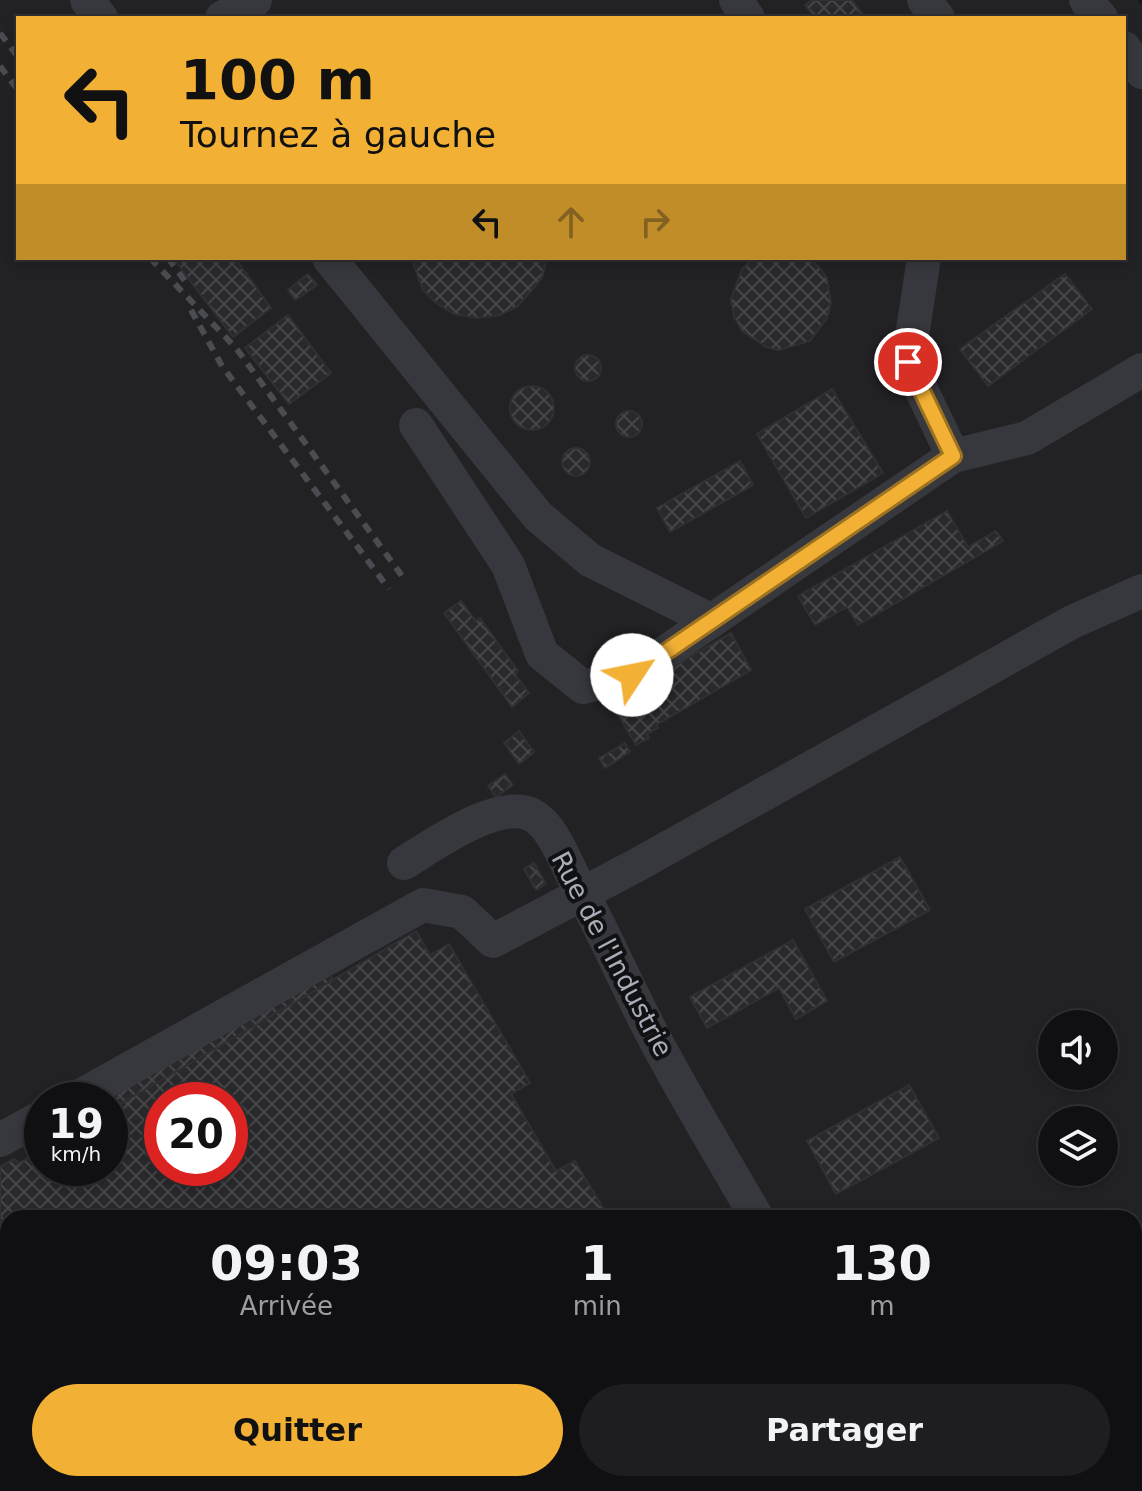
<!DOCTYPE html>
<html lang="fr">
<head>
<meta charset="utf-8">
<style>
	body { margin:0; font-family:"DejaVu Sans",sans-serif; background:#1e1e20; color:#f1f3f6; height:100vh; display:flex; flex-direction:column; font-size:30px; white-space:nowrap }
	* { box-sizing:border-box; margin:0 }
	p { font-size:26px; color:#9c9d9f }
	.icon { flex:none; width:44px; height:44px; fill:none; stroke:currentColor; stroke-width:2; stroke-linecap:round; stroke-linejoin:round }
	.map { position:relative; flex:1; overflow:hidden }
	.drawer { position:absolute; left:0px; top:1210px; width:1142px; height:282px; display:flex; flex-direction:column; background:#101012; border-radius:24px 24px 0 0; box-shadow:0 4px 12px #0003,0 0 0 2px #303032 }
	.drawer>* { flex:none }
	.top-card { position:absolute; left:16px; top:16px; width:1110px; height:244px; border-radius:0px; box-shadow:0 4px 12px #0003,0 0 0 2px #303032; background:#f2b134; color:#111; overflow:hidden }
	.buttons { position:absolute; left:1038px; top:1010px; display:grid; gap:16px }
	.buttons a { display:grid; place-items:center; width:80px; height:80px; border-radius:50%; background:#101012; box-shadow:0 4px 12px #0003,0 0 0 2px #303032; font-size:40px }
	.speed { position:absolute; left:24px; top:1082px; display:flex; gap:16px; font-size:40px; font-weight:700; text-align:center }
	.speed>* { display:grid; place-content:center; width:104px; height:104px; border-radius:50%; background:#101012; box-shadow:0 4px 12px #0003,0 0 0 2px #303032; line-height:1 }
	.speed small { font-size:20px; font-weight:400 }
	.speed .limit { border:12px solid #d22; background:#fff; color:#111 }
	.pin { position:absolute; display:grid; place-items:center; width:68px; height:68px; color:#fff; margin:-34px; border:4px solid #fff; border-radius:50%; box-shadow:0 2px 8px #0007 }
	.me { position:absolute; width:88px; margin:-44px; rotate:56deg; stroke-linejoin:round; filter:drop-shadow(0 0 6px #0008) }
	.turn { display:flex; align-items:center; gap:28px; height:168px; padding:0 32px; font-size:36px }
	.turn .icon { width:104px; height:104px; stroke-width:2.5 }
	.turn b { display:block; font-size:56px; line-height:68px }
	.lanes { display:flex; align-items:center; height:76px; padding:0 32px; background:#0003; justify-content:center; gap:40px; direction:ltr }
	.lanes .off { opacity:.35 }
	.eta { display:flex; justify-content:space-evenly; align-items:center; height:136px; text-align:center }
	.eta b { font-size:48px; font-weight:800; line-height:56px }
	.action { display:flex; gap:16px; margin-top:auto; padding:16px 32px }
	.action a { flex:1; height:92px; border-radius:48px; background:#f2b134; color:#111; font-size:32px; font-weight:800; line-height:92px; text-align:center }
	.action a+a { background:#1e1e20; color:#f1f3f6 }
	.map>svg:first-child { display:block }
</style>
</head>
<body>
<div class="map">
<svg width="1142" height="1491" viewBox="0 0 1142 1491">
	<defs>
		<pattern id="building-cross-hatch" width="8" height="8" patternUnits="userSpaceOnUse" patternTransform="scale(2)"><rect width="8" height="8" fill="#29292c"/><path d="M0 0l8 8M0 8l8-8" fill="none" stroke="#454548"/></pattern>
	</defs>
	<rect width="100%" height="100%" fill="#161618"/>
	<!-- built -->
	<path fill="#222225" fill-rule="evenodd" d="M 0,0 L 1138,0 L 1142,5 L 1142,1356 L 1134,1361 L 1134,1218 L 8,1218 L 8,1484 L 920,1484 L 908,1491 L 0,1491 ZM 18,18 L 1124,18 L 1124,258 L 18,258 ZM 1052,1024 L 1104,1024 L 1104,1076 L 1052,1076 ZM 42,1100 L 110,1100 L 110,1168 L 42,1168 ZM 162,1100 L 230,1100 L 230,1168 L 162,1168 ZM 1052,1120 L 1104,1120 L 1104,1172 L 1052,1172 Z"/>
	<!-- garden -->
	<path fill="#1c231d" d="M 1142,1428 L 1142,1491 L 1031,1491 L 1043,1484 L 1134,1484 L 1134,1432 Z"/>
	<!-- building -->
	<g fill="url(#building-cross-hatch)" stroke="#303034" stroke-width="2" fill-rule="evenodd">
		<path d="M 812,0 L 852,0 L 865,18 L 815,18 L 805,5 Z"/>
		<path d="M 173,258 L 235,258 L 271,308 L 233,337 Z"/>
		<path d="M 411,258 L 547,258 L 542,278 L 518,306 L 500,315 L 478,318 L 454,314 L 436,303 L 423,290 Z"/>
		<path d="M 753,258 L 808,258 L 819,267 L 827,278 L 831,303 L 827,318 L 810,341 L 779,350 L 766,347 L 742,331 L 734,317 L 731,299 L 742,269 Z"/>
		<path d="M 308,274 L 317,285 L 295,300 L 288,290 Z"/>
		<path d="M 1065,274 L 1092,309 L 988,386 L 960,349 Z"/>
		<path d="M 288,315 L 331,373 L 289,404 L 245,348 Z"/>
		<circle cx="588" cy="368" r="13"/>
		<circle cx="532" cy="408" r="22"/>
		<path d="M 832,389 L 883,473 L 806,518 L 757,434 Z"/>
		<circle cx="629" cy="424" r="13"/>
		<circle cx="576" cy="462" r="14"/>
		<path d="M 740,461 L 753,485 L 670,532 L 657,508 Z"/>
		<path d="M 947,511 L 968,547 L 996,531 L 1003,541 L 858,625 L 847,607 L 815,625 L 798,596 Z"/>
		<path d="M 461,601 L 476,621 L 480,618 L 518,671 L 515,674 L 529,693 L 512,707 L 444,613 Z"/>
		<path d="M 731,633 L 751,670 L 656,725 L 658,728 L 647,734 L 649,738 L 636,745 L 615,710 L 619,699 Z"/>
		<path d="M 519,731 L 534,752 L 519,764 L 504,743 Z"/>
		<path d="M 625,743 L 630,752 L 605,768 L 599,758 Z"/>
		<path d="M 505,774 L 513,785 L 496,797 L 488,786 Z"/>
		<path d="M 900,857 L 930,910 L 834,962 L 805,909 Z"/>
		<path d="M 534,863 L 546,884 L 536,890 L 524,869 Z"/>
		<path d="M 416,931 L 430,955 L 449,944 L 530,1083 L 511,1094 L 556,1171 L 575,1161 L 609,1218 L 8,1218 L 8,1259 L 0,1245 L 0,1167 L 14,1159 L 19,1163 L 42,1149 L 42,1168 L 110,1168 L 110,1110 ZM 162,1100 L 230,1100 L 230,1168 L 162,1168 Z"/>
		<path d="M 793,940 L 827,1001 L 796,1019 L 779,988 L 707,1028 L 690,997 Z"/>
		<path d="M 326,968 L 333,980 L 110,1110 L 110,1100 L 98,1100 Z"/>
		<path d="M 909,1085 L 939,1138 L 836,1194 L 807,1141 Z"/>
		<path d="M 8,1366 L 8,1410 L 0,1414 L 0,1370 Z"/>
		<path d="M 0,1418 L 8,1432 L 8,1484 L 44,1484 L 33,1491 L 0,1490 Z"/>
		<path d="M 139,1484 L 765,1484 L 769,1491 L 143,1491 Z"/>
	</g>
	<g fill="none" stroke-linecap="round" stroke-linejoin="round">
		<!-- minor -->
		<g stroke="#37383d" stroke-width="34">
			<path d="M 87,0 L 101,18"/>
			<path d="M 736,0 L 748,18"/>
			<path d="M 924,0 L 938,18"/>
			<path d="M 1086,0 L 1101,18"/>
			<path d="M 222,18 L 255,0"/>
			<path d="M 1124,48 L 1142,72"/>
			<path d="M 329,258 L 538,516 L 590,560 L 712,621"/>
			<path d="M 924,258 L 908,362 L 953,456 L 1027,438 L 1142,370"/>
			<path d="M 416,425 L 508,565 L 542,654 L 583,687 L 632,675 L 953,456"/>
			<path d="M 404,863 C 432,846 498,798 532,815 C 552,825 565,861 575,880 C 601,926 622,975 646,1022 C 680,1089 720,1153 757,1218"/>
			<path d="M 73,1100 L 423,905 L 462,912 L 493,941 L 637,865 L 1072,622 L 1142,591"/>
			<path d="M 0,1140 L 42,1117"/>
			<path d="M 1134,1397 L 1142,1392"/>
			<path d="M 908,1484 L 912,1491"/>
			<path d="M 970,1491 L 982,1484"/>
		</g>
		<!-- rail -->
		<g stroke="#4a4c52" stroke-width="6" stroke-dasharray="10 8" stroke-linecap="butt">
			<path d="M 0,33 L 18,57"/>
			<path d="M 0,66 L 18,90"/>
			<path d="M 150,258 L 236,348 L 405,580"/>
			<path d="M 168,258 L 185,281"/>
			<path d="M 191,310 L 222,366 L 389,589"/>
		</g>
	</g>
	<g fill="none" stroke-linecap="round" stroke-linejoin="round">
		<defs>
			<path id="route" d="M 632,675 L 953,456 L 908,362"/>
		</defs>
		<!-- route casing -->
		<use href="#route" stroke="#9d7322" stroke-width="20"/>
		<!-- route -->
		<use href="#route" stroke="#f2b134" stroke-width="14"/>
	</g>
	<g text-anchor="middle" dominant-baseline="central" stroke-width="8" stroke-linejoin="round" paint-order="stroke">
		<!-- street labels -->
		<g font-size="26" fill="#a8adb8" stroke="#111113">
			<text transform="translate(612 954) rotate(62)">Rue de l'Industrie</text>
		</g>
	</g>
</svg>
<div class="buttons">
<a><svg class="icon" aria-label="sound" viewBox="0 0 24 24"><path d="M4 9h4l5-4v14l-5-4H4zM17 9q2 3 0 6"/></svg></a>
<a><svg class="icon" aria-label="layers" viewBox="0 0 24 24"><path d="M12 4l9 5-9 5-9-5zM3 14l9 5 9-5"/></svg></a>
</div>
<div class="speed"><div>19<small>km/h</small></div><div class="limit">20</div></div>
<div class="pin" style="left:908px;top:362px;background:#d93025"><svg class="icon" aria-label="arrive" viewBox="0 0 24 24"><path d="M6 21V4h12l-3 4 3 4H6"/></svg></div>
<svg class="me" style="left:632px;top:675px" viewBox="-20 -20 40 40"><circle r="19" fill="#fff"/><path d="M0-13L10 11 0 6-10 11z" fill="#f2b134"/></svg>
<div class="top-card">
<div class="turn"><svg class="icon" aria-label="left" viewBox="0 0 24 24"><path d="M17 20v-9H6M10 6l-5 5 5 5"/></svg><div><b>100 m</b>Tournez à gauche</div></div>
<div class="lanes"><svg class="icon" aria-label="left" viewBox="0 0 24 24"><path d="M17 20v-9H6M10 6l-5 5 5 5"/></svg><svg class="icon off" aria-label="ahead" viewBox="0 0 24 24"><path d="M12 20V5M6 11l6-6 6 6"/></svg><svg class="icon off" aria-label="right" viewBox="0 0 24 24"><path d="M7 20v-9h11M14 6l5 5-5 5"/></svg></div>
</div>
<section class="drawer">
<div class="eta">
<div><b>09:03</b><p>Arrivée</p></div>
<div><b>1</b><p>min</p></div>
<div><b>130</b><p>m</p></div>
</div>
<div class="action"><a>Quitter</a><a>Partager</a></div>
</section>
</div>
</body>
</html>
